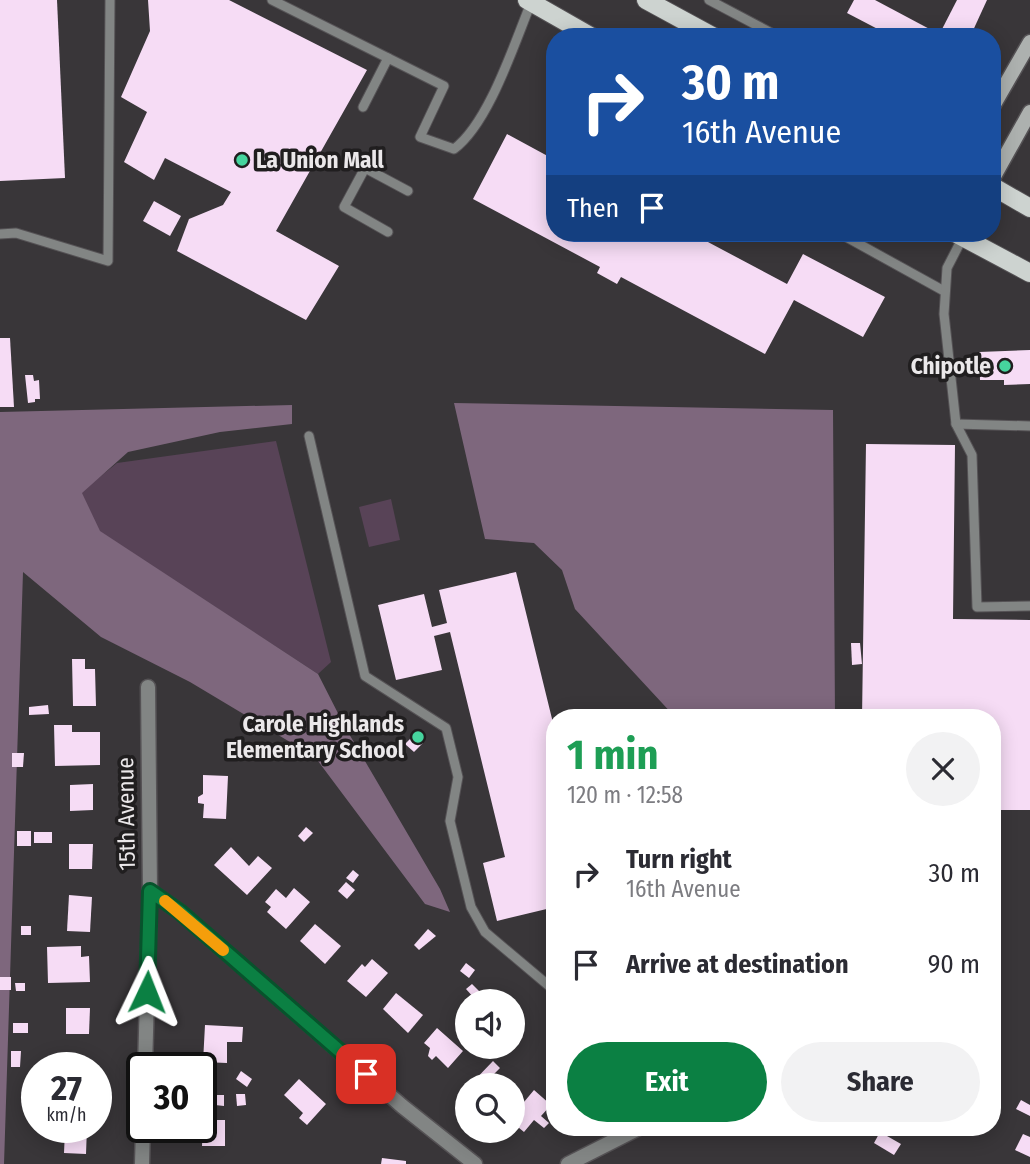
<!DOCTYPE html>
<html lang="en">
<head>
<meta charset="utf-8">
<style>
	body { margin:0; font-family:"Fira Sans Condensed",sans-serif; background:#f2f2f3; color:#2b2b33; height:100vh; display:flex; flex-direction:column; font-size:26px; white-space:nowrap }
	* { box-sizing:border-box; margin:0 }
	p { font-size:23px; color:#7c7c81 }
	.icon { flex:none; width:38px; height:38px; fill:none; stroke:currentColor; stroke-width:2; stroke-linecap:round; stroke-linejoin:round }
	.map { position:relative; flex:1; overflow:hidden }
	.sheet { position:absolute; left:546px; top:709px; width:455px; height:427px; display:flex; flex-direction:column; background:#fff; border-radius:28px; box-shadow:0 4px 18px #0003 }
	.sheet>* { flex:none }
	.guide { position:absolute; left:546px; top:28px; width:455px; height:214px; border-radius:28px; box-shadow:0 4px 18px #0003; background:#1a4fa0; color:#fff; overflow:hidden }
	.buttons { position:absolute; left:455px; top:989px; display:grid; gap:14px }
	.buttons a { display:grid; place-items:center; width:70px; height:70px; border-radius:50%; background:#fff; box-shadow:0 4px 18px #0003; font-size:35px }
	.speed { position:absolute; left:21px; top:1052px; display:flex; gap:14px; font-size:35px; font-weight:700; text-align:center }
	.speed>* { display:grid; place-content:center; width:91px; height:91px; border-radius:50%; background:#fff; box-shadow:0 4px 18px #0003; line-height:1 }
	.speed small { font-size:18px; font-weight:400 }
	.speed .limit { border:4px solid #111; border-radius:10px; background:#fff; color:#111 }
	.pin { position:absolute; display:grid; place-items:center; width:60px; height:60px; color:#fff; margin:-30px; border-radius:14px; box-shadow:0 4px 10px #0006 }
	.me { position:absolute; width:77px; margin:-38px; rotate:2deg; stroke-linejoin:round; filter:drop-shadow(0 0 5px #0008) }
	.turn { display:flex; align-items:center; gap:24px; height:147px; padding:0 21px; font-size:32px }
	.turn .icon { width:91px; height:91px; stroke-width:2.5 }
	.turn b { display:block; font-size:49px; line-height:60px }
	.then { display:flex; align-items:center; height:66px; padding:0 21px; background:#0003; gap:14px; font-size:26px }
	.round { display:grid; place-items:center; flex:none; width:74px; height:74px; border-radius:37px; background:#f2f2f3 }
	.overview { display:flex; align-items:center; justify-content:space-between; height:119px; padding:0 21px }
	h1 { font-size:42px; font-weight:700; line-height:52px; color:#1e9e55 }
	.primary-button { display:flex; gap:14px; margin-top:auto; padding:14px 21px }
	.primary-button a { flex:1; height:80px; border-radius:42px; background:#0b8043; color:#fff; font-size:28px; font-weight:700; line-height:80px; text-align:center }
	.primary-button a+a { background:#f2f2f3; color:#2b2b33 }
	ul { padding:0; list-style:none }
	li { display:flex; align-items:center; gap:21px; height:91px; padding:0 21px }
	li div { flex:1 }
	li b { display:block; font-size:26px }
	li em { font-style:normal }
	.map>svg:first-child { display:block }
</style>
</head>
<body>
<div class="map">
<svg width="1030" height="1164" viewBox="0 0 1030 1164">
	<rect width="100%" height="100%" fill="#393639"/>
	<!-- green -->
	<g fill="#584357">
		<path d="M 276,441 L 331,662 L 318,674 L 99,531 L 81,492 L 117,463 Z"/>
		<path d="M 391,499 L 400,540 L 369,547 L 359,507 Z"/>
	</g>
	<!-- forest -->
	<g fill="#7e677d">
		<path d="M 454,403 L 833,410 L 835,717 L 675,717 L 575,609 L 562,570 L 534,543 L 485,539 Z"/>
		<path d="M 292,405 L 292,424 L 220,432 L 128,452 L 82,493 L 100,531 L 318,674 L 345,727 L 440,889 L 450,912 L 425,904 L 315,757 L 190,682 L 101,637 L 23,572 L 4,1164 L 0,1164 L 0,412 Z"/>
	</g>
	<!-- building -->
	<g fill="#f6dcf5">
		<path d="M 0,0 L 57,0 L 65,178 L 0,181 Z"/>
		<path d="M 148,0 L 229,0 L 367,70 L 276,231 L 339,266 L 306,320 L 177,251 L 189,219 L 223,205 L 231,192 L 165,158 L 154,180 L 124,162 L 147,112 L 121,97 L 150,31 Z"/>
		<path d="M 854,0 L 875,0 L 937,33 L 935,37 L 893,37 L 847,13 Z"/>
		<path d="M 957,0 L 987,0 L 970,37 L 938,37 Z"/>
		<path d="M 507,134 L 555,160 L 555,233 L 691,233 L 787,284 L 803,254 L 885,297 L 863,337 L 794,300 L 765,354 L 621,277 L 617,284 L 597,273 L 600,267 L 473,199 Z"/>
		<path d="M 154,201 L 181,216 L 170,236 L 143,221 Z"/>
		<path d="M 0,338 L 10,338 L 14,407 L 0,407 Z"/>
		<path d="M 1030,350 L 1030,384 L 1004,385 L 1004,380 L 980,380 L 979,352 Z"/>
		<path d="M 25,375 L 33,375 L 34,381 L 39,380 L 40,399 L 35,399 L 35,402 L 28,403 Z"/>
		<path d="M 866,444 L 955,445 L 953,619 L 1030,620 L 1030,810 L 992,810 L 992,718 L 862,718 Z"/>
		<path d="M 516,572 L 555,731 L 555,907 L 497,921 L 483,863 L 505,857 L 450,632 L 434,636 L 442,670 L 396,680 L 378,605 L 424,594 L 432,627 L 447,623 L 439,590 Z"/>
		<path d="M 851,643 L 860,643 L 862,664 L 852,665 Z"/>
		<path d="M 72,659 L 85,659 L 85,669 L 95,669 L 96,706 L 73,706 Z"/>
		<path d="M 48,705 L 49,714 L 29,715 L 29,707 Z"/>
		<path d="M 599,711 L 611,712 L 628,718 L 572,718 L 572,715 Z"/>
		<path d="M 54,725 L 72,725 L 72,732 L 100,732 L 100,765 L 55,766 Z"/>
		<path d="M 414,735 L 423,743 L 414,752 L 405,744 Z"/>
		<path d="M 12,753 L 24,753 L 23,767 L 12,767 Z"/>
		<path d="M 203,775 L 228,776 L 226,819 L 203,818 L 204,804 L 198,803 L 198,797 L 203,794 Z"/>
		<path d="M 93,784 L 93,810 L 70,811 L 70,785 Z"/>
		<path d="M 306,827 L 313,833 L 304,842 L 298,836 Z"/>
		<rect x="17" y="831" width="14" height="15"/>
		<rect x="34" y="832" width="18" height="11"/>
		<path d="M 69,844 L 93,844 L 92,869 L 69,869 Z"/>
		<path d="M 231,847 L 249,866 L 258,856 L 272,868 L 247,895 L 214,865 Z"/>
		<path d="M 353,870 L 359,875 L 353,883 L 346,878 Z"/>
		<path d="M 346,882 L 355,890 L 347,899 L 338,891 Z"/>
		<path d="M 294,888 L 310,902 L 286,929 L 267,912 L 271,907 L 265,902 L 276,889 L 286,898 Z"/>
		<path d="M 69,895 L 92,897 L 90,932 L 67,931 Z"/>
		<path d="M 315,924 L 341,946 L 325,964 L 300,941 Z"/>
		<rect x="21" y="926" width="10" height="9"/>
		<path d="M 428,929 L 436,936 L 419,950 L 414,945 Z"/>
		<path d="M 81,946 L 81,957 L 89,956 L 90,982 L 48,983 L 47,947 Z"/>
		<path d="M 372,959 L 388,973 L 366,997 L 347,981 L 362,964 L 365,967 Z"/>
		<path d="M 466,963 L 475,970 L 469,978 L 460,971 Z"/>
		<rect x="0" y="977" width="11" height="13"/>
		<path d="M 15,983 L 25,983 L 25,991 L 16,991 Z"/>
		<path d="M 472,984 L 480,992 L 474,998 L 466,989 Z"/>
		<path d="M 396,993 L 423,1015 L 408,1033 L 383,1009 Z"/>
		<path d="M 66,1008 L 90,1008 L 89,1034 L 66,1034 Z"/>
		<rect x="13" y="1023" width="15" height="10"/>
		<path d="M 205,1025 L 243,1027 L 242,1042 L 227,1042 L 227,1063 L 203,1062 Z"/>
		<path d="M 437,1028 L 463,1051 L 448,1068 L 436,1056 L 432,1060 L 428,1056 L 430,1048 L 424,1043 Z"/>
		<path d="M 555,1046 L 555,1062 L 546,1054 Z"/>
		<path d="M 11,1051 L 21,1051 L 20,1067 L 11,1067 Z"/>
		<path d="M 493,1061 L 500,1068 L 493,1075 L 504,1085 L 470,1085 Z"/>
		<path d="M 241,1071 L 252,1079 L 247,1087 L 236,1079 Z"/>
		<path d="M 299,1079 L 326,1104 L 307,1125 L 299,1118 L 303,1113 L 284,1095 Z"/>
		<path d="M 534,1090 L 551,1105 L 541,1116 L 549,1123 L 544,1128 L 534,1120 L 524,1132 L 513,1123 L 513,1106 L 519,1098 L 524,1102 Z"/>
		<path d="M 236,1094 L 245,1094 L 246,1105 L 237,1106 Z"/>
		<path d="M 216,1095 L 224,1095 L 224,1106 L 215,1105 Z"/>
		<path d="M 1021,1100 L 1030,1105 L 1030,1116 L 1016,1109 Z"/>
		<path d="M 203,1120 L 225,1120 L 225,1146 L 202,1146 Z"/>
		<path d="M 52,1127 L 87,1127 L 86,1154 L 64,1153 L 65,1130 L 52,1130 Z"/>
		<path d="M 880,1132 L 901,1144 L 894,1155 L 874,1143 Z"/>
		<path d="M 1023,1134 L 1030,1137 L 1030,1157 L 1015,1150 Z"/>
		<path d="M 382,1158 L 406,1161 L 406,1164 L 381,1164 Z"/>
	</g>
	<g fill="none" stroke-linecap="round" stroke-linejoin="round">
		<defs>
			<g id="lane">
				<path d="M 272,0 L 444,86 L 420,137 L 454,149 C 489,123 514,44 531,3"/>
				<path d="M 709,0 L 779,37"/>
				<path d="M 363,107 L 388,58"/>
				<path d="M 388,232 L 344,207 L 365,168 L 408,191"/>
				<path d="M 839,233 L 944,291"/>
				<path d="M 0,234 L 16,233 L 108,261 L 110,0"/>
				<path d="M 963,237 L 947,268 L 944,314 L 956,424 L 972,455 L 977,607 L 1030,606"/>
				<path d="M 956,424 L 1030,426"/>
				<path d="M 309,436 L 365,676 L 446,728 L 458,777 L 450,821 L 471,907 L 485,932 L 555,991"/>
			</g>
			<g id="street">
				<path d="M 150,891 L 180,912 L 402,1106 L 475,1164"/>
				<path d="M 145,1068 L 150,891 L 148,687"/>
				<path d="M 142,1164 L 143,1127"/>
				<path d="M 568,1164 L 641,1127"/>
			</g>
			<g id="secondary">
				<path d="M 992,108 L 1030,42"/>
				<path d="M 992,180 L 1030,112"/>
			</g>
			<g id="primary">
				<path d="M 527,0 L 592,37"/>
				<path d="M 646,0 L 714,37"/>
				<path d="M 992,186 L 1030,208"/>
				<path d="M 955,233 L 1030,273"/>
			</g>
		</defs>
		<!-- lane casing -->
		<use href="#lane" stroke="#555255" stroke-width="11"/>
		<!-- street casing -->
		<use href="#street" stroke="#555255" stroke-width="17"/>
		<!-- secondary casing -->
		<use href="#secondary" stroke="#555255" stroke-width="17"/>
		<!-- primary casing -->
		<use href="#primary" stroke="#555255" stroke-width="20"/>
		<!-- lane -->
		<use href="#lane" stroke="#828584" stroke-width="9"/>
		<!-- street -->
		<use href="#street" stroke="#828584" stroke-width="14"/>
		<!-- secondary -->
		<use href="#secondary" stroke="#adb1af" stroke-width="14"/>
		<!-- primary -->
		<use href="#primary" stroke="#cdd3d0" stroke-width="18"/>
	</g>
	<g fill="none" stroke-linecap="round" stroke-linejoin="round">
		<defs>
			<path id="route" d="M 147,992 L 150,891 L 180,912 L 366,1074"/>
		</defs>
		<!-- route casing -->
		<use href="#route" stroke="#07532c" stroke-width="18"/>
		<!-- route -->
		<use href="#route" stroke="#0b8043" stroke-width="12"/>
		<!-- slow -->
		<path stroke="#f59e0b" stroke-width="12" d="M 165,901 L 223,950"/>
	</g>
	<!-- markers -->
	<g fill="#46d49e" stroke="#201e1f" stroke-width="2.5">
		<circle cx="242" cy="160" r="7"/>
		<circle cx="1005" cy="366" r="7"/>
		<circle cx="418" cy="737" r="7"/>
	</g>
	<g text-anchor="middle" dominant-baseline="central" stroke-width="7" stroke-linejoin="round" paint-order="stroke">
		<!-- poi labels -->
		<g font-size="23" font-weight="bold" fill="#ebe8ea" stroke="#201e1f" text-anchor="end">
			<text x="256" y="160" text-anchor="start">La Union Mall</text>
			<text x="991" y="366">Chipotle</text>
			<text x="404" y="724">Carole Highlands<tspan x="404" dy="26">Elementary School</tspan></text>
		</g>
		<!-- street labels -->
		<g font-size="23" fill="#ebe8ea" stroke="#201e1f">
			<text transform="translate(126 814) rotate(-91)">15th Avenue</text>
		</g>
	</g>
</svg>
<div class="buttons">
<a><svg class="icon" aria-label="sound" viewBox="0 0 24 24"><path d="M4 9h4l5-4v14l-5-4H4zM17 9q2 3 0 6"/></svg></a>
<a><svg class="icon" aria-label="search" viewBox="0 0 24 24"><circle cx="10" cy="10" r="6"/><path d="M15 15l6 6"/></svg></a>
</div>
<div class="speed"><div>27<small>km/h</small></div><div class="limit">30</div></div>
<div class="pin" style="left:366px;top:1074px;background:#d93025"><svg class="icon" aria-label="arrive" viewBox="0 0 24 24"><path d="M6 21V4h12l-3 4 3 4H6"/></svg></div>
<svg class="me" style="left:147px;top:992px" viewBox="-20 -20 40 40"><path d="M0-17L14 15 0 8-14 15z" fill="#0b8043" stroke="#fff" stroke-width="4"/></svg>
<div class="guide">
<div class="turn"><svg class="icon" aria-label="right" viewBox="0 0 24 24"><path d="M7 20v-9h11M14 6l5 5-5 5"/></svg><div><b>30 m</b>16th Avenue</div></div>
<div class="then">Then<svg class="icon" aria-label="arrive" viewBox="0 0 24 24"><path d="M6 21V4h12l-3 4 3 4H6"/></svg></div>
</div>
<section class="sheet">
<div class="overview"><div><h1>1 min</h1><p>120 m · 12:58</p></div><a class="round"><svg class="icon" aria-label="close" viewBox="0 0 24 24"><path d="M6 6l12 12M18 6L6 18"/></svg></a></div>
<ul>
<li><svg class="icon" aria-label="right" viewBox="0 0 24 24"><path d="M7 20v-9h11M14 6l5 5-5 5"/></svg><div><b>Turn right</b><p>16th Avenue</p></div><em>30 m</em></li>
<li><svg class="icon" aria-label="arrive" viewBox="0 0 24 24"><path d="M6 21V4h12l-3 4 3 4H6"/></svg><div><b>Arrive at destination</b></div><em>90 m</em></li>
</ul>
<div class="primary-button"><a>Exit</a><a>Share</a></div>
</section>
</div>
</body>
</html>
